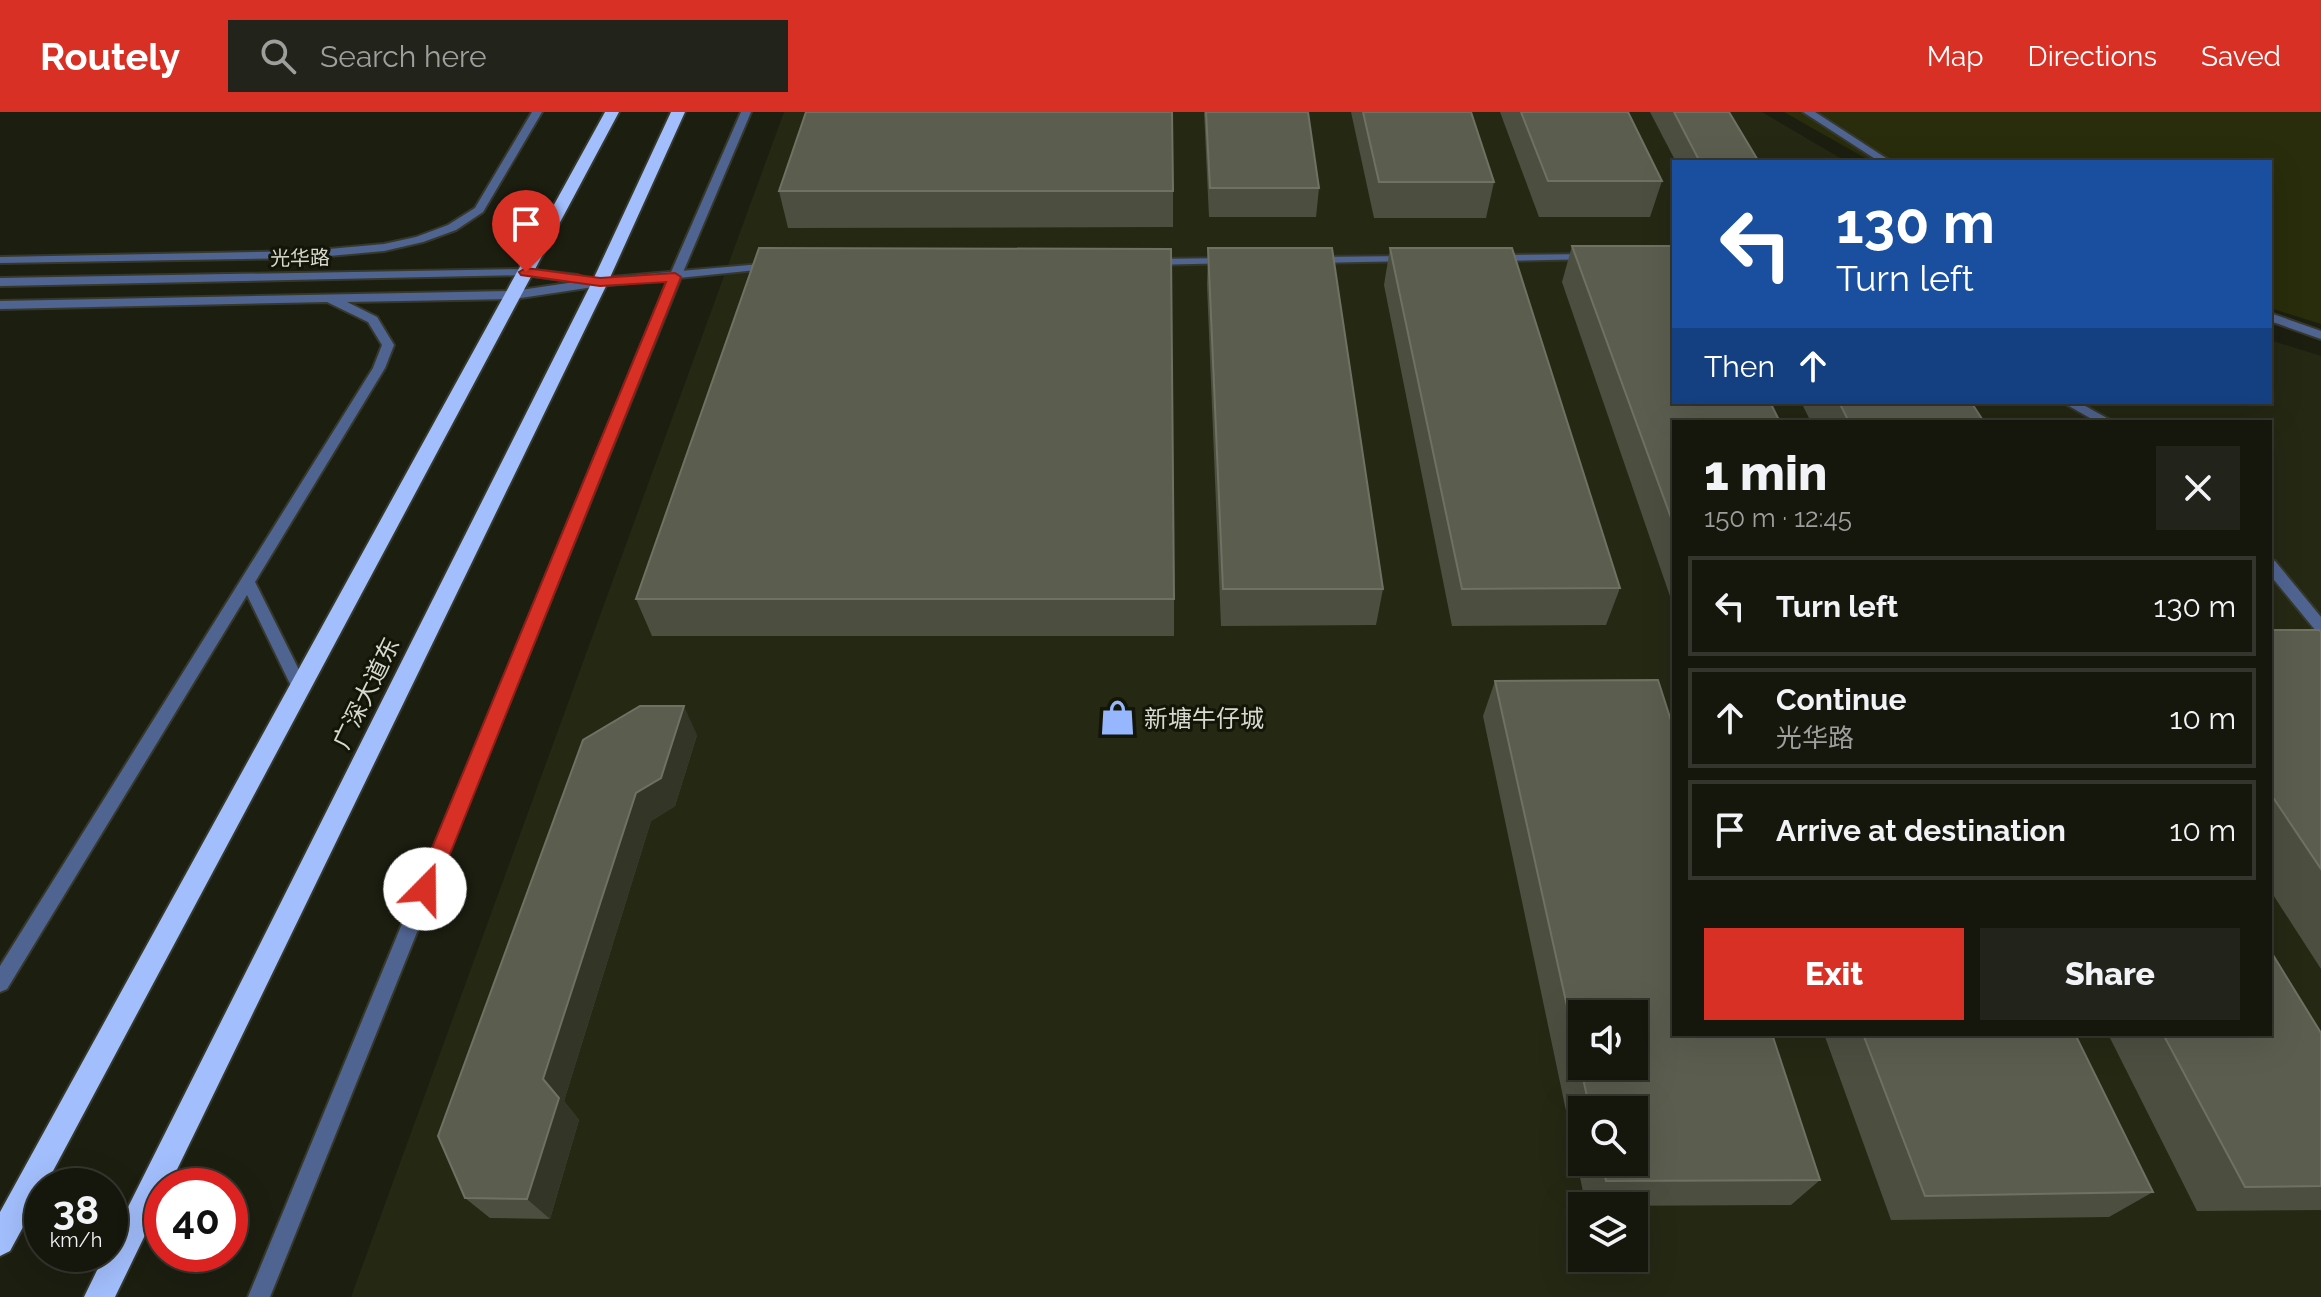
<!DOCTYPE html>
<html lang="en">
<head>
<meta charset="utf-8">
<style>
	body { margin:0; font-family:Raleway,"Noto Sans SC",sans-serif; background:#22231a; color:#f1f3f6; height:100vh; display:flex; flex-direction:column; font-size:30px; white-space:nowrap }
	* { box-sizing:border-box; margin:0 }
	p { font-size:26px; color:#9d9f9d }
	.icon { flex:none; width:44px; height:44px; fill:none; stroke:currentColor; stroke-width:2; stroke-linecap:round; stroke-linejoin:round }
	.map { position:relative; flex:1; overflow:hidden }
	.details { position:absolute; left:1672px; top:308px; width:600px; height:616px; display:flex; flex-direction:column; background:#15160c; border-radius:0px; box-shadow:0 8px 32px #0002,0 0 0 2px #34352d }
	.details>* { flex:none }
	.guide { position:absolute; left:1672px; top:48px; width:600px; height:244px; border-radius:0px; box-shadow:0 8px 32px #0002,0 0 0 2px #34352d; background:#1a4fa0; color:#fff; overflow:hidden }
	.tools { position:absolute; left:1568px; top:888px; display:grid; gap:16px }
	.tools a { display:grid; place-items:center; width:80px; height:80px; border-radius:0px; background:#15160c; box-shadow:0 8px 32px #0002,0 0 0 2px #34352d; font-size:40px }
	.speed { position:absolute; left:24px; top:1056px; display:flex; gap:16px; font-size:40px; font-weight:700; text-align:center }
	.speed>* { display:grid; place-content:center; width:104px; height:104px; border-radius:50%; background:#15160c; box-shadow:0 8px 32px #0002,0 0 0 2px #34352d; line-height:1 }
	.speed small { font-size:20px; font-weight:400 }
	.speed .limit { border:12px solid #d22; background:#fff; color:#111 }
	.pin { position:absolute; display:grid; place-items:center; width:68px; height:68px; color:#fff; margin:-82px -34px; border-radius:50% 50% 50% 0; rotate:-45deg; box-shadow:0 0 8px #0007 }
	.pin .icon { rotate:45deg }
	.me { position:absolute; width:88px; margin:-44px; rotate:22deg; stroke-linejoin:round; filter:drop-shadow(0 0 6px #0008) }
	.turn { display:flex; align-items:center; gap:28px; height:168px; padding:0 32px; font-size:36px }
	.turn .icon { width:104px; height:104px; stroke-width:2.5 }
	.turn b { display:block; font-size:56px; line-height:68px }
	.then { display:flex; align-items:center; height:76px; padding:0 32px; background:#0003; gap:16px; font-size:30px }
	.round { display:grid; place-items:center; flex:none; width:84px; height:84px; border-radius:0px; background:#22231a }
	.overview { display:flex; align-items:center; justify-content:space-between; height:136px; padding:0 32px }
	h1 { font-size:48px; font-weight:800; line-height:60px }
	.action { display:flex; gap:16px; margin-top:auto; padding:16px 32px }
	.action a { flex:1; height:92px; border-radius:0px; background:#d93025; color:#fff; font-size:32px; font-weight:800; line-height:92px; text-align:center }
	.action a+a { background:#22231a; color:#f1f3f6 }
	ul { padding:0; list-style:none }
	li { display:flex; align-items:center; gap:24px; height:100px; margin:0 16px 12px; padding:0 16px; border:4px solid #34352d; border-radius:0px }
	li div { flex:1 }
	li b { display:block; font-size:30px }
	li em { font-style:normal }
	header { display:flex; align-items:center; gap:48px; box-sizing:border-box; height:112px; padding:0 40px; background:#d93025; color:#fff }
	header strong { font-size:38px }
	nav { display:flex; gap:44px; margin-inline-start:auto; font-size:28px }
	.search { width:560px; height:72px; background:#22231a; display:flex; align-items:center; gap:20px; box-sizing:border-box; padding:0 28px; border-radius:0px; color:#9d9f9d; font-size:30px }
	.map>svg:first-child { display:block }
</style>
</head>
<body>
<header>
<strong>Routely</strong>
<div class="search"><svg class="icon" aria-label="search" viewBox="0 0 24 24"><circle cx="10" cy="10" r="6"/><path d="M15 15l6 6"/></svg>Search here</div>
<nav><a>Map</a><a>Directions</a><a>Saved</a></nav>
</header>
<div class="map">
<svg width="2321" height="1185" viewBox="0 0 2321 1185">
	<rect width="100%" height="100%" fill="#1c1e10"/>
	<!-- built -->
	<path fill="#252813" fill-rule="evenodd" d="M 784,0 L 1762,0 L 1847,50 L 1674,50 L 1674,290 L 2270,290 L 2270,228 L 2321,244 L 2321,1185 L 351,1185 ZM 1674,310 L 2270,310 L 2270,922 L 1674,922 ZM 1582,902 L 1634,902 L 1634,954 L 1582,954 ZM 1582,998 L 1634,998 L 1634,1050 L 1582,1050 ZM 1582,1094 L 1634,1094 L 1634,1146 L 1582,1146 Z"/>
	<!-- green -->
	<path fill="#292d0b" d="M 1784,0 L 2321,0 L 2321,212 L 2270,196 L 2270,50 L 1872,50 Z"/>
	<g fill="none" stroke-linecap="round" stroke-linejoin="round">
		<defs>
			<g id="minor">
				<path d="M 1803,0 L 1815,0 L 1892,50 L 1880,50 Z"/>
				<path d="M 1589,142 L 1595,145 L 1593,147 L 1496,149 L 1490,146 L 1496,143 Z"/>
				<path d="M 1409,144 L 1413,145 L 1413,149 L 1313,151 L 1307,148 L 1313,145 Z"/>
				<path d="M 1229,146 L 1233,147 L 1233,151 L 1153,153 L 1147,150 L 1153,147 Z"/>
				<path d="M 773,151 L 777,152 L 777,156 L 600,174 L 594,170 L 600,166 Z"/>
				<path d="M 2270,201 L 2321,219 L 2321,227 L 2270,209 Z"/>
				<path d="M 2062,290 L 2078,290 L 2114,310 L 2097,310 Z"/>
				<path d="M 2270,448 L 2275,449 L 2321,505 L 2321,521 L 2316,519 L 2270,463 Z"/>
			</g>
			<g id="tertiary">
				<path d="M 532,0 L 542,0 L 483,100 L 456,118 L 423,130 L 384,139 L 307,146 L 0,151 L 0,145 L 307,139 L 384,132 L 416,125 L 448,113 L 475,96 Z"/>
				<path d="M 741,0 L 751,0 L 681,165 L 270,1185 L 248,1185 L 669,165 Z"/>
				<path d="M 526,157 L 578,163 L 582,165 L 582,169 L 600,166 L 606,170 L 600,174 L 514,187 L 347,190 L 377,205 L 394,233 L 385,256 L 255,470 L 308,576 L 300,582 L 294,580 L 247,483 L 7,877 L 0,880 L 0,854 L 373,256 L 382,233 L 368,210 L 327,190 L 0,197 L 0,189 L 514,179 L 575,170 L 526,163 L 0,174 L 0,166 Z"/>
			</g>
			<g id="trunk">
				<path d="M 605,0 L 619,0 L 45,1074 L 42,1074 L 42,1080 L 10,1139 L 0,1144 L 0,1100 Z"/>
				<path d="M 671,0 L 685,0 L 608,170 L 169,1074 L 162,1074 L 162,1088 L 115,1185 L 84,1185 L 105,1142 L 110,1142 L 110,1131 L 592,170 Z"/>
			</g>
		</defs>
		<!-- minor casing -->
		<use href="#minor" stroke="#36382b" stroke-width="4"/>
		<!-- tertiary casing -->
		<use href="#tertiary" stroke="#36382b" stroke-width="4"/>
		<!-- trunk casing -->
		<use href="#trunk" stroke="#36382b" stroke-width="4"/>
		<!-- minor -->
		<use href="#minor" fill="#506492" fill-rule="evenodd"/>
		<!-- tertiary -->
		<use href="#tertiary" fill="#506492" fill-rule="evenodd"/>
		<!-- trunk -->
		<use href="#trunk" fill="#a2befc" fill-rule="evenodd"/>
	</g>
	<!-- wall -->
	<g fill="#4c4f40" fill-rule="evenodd">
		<path d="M 1204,0 L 1308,0 L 1319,76 L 1316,105 L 1209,105 Z"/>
		<path d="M 1351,0 L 1471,0 L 1494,70 L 1486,106 L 1374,106 Z"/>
		<path d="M 1500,0 L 1628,0 L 1662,69 L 1650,105 L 1539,105 Z"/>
		<path d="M 1650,0 L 1729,0 L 1759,50 L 1676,50 Z"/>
		<path d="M 779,79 L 1173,79 L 1173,115 L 788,116 Z"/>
		<path d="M 1572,134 L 1674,310 L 1674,496 L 1562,170 Z"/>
		<path d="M 1208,136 L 1383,477 L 1376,513 L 1221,514 L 1207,173 Z"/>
		<path d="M 1390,136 L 1620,476 L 1606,513 L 1452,514 L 1384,173 Z"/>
		<path d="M 1801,290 L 1971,290 L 1984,310 L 1811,310 Z"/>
		<path d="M 636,487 L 1174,487 L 1174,524 L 652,524 Z"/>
		<path d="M 2270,518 L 2321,520 L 2321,857 L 2270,778 Z"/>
		<path d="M 1495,569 L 1820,1068 L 1791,1093 L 1586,1094 L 1483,604 ZM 1582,998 L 1634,998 L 1634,1050 L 1582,1050 Z"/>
		<path d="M 697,623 L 675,694 L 651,709 L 564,989 L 579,1008 L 550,1107 L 490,1106 L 465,1086 L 438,1024 Z"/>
		<path d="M 2321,921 L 2321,1098 L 2197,1099 L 2108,922 Z"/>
		<path d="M 1824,922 L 2075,922 L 2153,1080 L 2109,1105 L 1891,1108 Z"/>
	</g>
	<!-- shaded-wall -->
	<path fill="#333526" d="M 684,594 L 697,623 L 675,694 L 651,709 L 564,989 L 579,1008 L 550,1107 L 527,1087 L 543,967 L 636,681 Z"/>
	<!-- building -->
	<g fill="#5b5e4f" stroke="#6f7163" stroke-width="2" fill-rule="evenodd">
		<path d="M 806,0 L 1172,0 L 1173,79 L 779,79 Z"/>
		<path d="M 1206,0 L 1308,0 L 1319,76 L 1210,76 Z"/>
		<path d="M 1363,0 L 1471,0 L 1494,70 L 1379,70 Z"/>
		<path d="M 1521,0 L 1628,0 L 1662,69 L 1548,69 Z"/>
		<path d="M 1674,0 L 1729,0 L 1759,50 L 1700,50 Z"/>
		<path d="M 1572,134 L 1674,134 L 1674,290 L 1770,290 L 1780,310 L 1674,310 L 1674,414 Z"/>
		<path d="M 759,136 L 1171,137 L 1174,487 L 636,487 Z"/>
		<path d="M 1208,136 L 1332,136 L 1383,477 L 1223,477 Z"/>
		<path d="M 1390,136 L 1512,136 L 1620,476 L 1462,477 Z"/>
		<path d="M 1839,290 L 1971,290 L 1984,310 L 1849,310 Z"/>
		<path d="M 2270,518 L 2319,518 L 2321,520 L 2321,757 L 2270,681 Z"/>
		<path d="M 1658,568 L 1674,618 L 1674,922 L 1772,922 L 1820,1068 L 1606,1069 L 1602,1050 L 1634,1050 L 1634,998 L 1590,998 L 1495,569 ZM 1582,902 L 1634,902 L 1634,954 L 1582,954 Z"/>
		<path d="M 640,594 L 684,594 L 661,666 L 636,681 L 543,967 L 559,986 L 527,1087 L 465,1086 L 438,1024 L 583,628 Z"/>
		<path d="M 2270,838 L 2321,921 L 2321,1074 L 2245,1075 L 2163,922 L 2270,922 Z"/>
		<path d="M 1863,922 L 2075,922 L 2153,1080 L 1925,1084 Z"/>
	</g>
	<!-- route -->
	<path fill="#d93025" stroke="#8d1f18" stroke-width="2" d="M 526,156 L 600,166 L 675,161 L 681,165 L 436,777 L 433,783 L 425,786 L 418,783 L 415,777 L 666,170 L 600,174 L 521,163 L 519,160 Z"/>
	<!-- icons -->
	<defs>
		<symbol id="shop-bare" viewBox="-9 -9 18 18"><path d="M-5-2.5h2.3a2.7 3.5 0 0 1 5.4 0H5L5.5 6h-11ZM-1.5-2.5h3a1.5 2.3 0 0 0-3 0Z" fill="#96b6fd" stroke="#131507" stroke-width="2.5" paint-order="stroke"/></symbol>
	</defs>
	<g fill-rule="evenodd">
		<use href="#shop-bare" x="1092" y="580" width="51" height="51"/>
	</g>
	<g text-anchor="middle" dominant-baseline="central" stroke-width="6" stroke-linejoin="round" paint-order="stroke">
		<!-- far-street labels -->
		<g font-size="20" fill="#d7d8cf" stroke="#131507">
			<text transform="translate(300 146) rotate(-1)">光华路</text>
		</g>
		<!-- street labels -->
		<g font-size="24" fill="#d7d8cf" stroke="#131507">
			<text transform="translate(366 581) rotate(-64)">广深大道东</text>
		</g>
		<!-- poi labels -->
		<g font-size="24" fill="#d7d8cf" stroke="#131507" text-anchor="start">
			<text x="1144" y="606">新塘牛仔城</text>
		</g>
	</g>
</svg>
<div class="tools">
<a><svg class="icon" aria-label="sound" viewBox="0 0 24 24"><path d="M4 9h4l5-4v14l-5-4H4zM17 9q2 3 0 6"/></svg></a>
<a><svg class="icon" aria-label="search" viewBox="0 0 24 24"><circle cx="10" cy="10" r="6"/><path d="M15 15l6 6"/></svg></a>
<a><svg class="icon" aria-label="layers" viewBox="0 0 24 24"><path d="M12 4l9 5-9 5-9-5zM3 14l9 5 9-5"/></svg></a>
</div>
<div class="speed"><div>38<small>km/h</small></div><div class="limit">40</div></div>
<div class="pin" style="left:526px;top:160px;background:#d93025"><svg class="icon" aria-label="arrive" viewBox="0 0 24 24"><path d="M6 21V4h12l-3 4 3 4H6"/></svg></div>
<svg class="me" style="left:425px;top:777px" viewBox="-20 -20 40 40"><circle r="19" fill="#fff"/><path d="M0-13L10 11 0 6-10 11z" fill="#d93025"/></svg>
<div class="guide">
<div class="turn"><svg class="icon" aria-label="left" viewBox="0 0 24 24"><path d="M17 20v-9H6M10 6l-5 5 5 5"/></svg><div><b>130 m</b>Turn left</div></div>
<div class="then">Then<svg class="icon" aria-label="ahead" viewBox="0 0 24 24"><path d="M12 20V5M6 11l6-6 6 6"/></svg></div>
</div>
<section class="details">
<div class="overview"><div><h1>1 min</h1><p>150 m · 12:45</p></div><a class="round"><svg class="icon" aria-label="close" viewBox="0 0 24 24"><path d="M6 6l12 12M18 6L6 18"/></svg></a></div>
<ul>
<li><svg class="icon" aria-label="left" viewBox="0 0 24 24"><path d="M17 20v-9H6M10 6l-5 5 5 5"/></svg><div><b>Turn left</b></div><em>130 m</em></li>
<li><svg class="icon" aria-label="ahead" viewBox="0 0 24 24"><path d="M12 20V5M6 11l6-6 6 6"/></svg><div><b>Continue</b><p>光华路</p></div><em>10 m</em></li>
<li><svg class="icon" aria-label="arrive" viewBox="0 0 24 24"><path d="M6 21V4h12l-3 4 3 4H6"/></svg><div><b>Arrive at destination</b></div><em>10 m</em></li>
</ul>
<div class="action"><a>Exit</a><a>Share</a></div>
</section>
</div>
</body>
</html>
